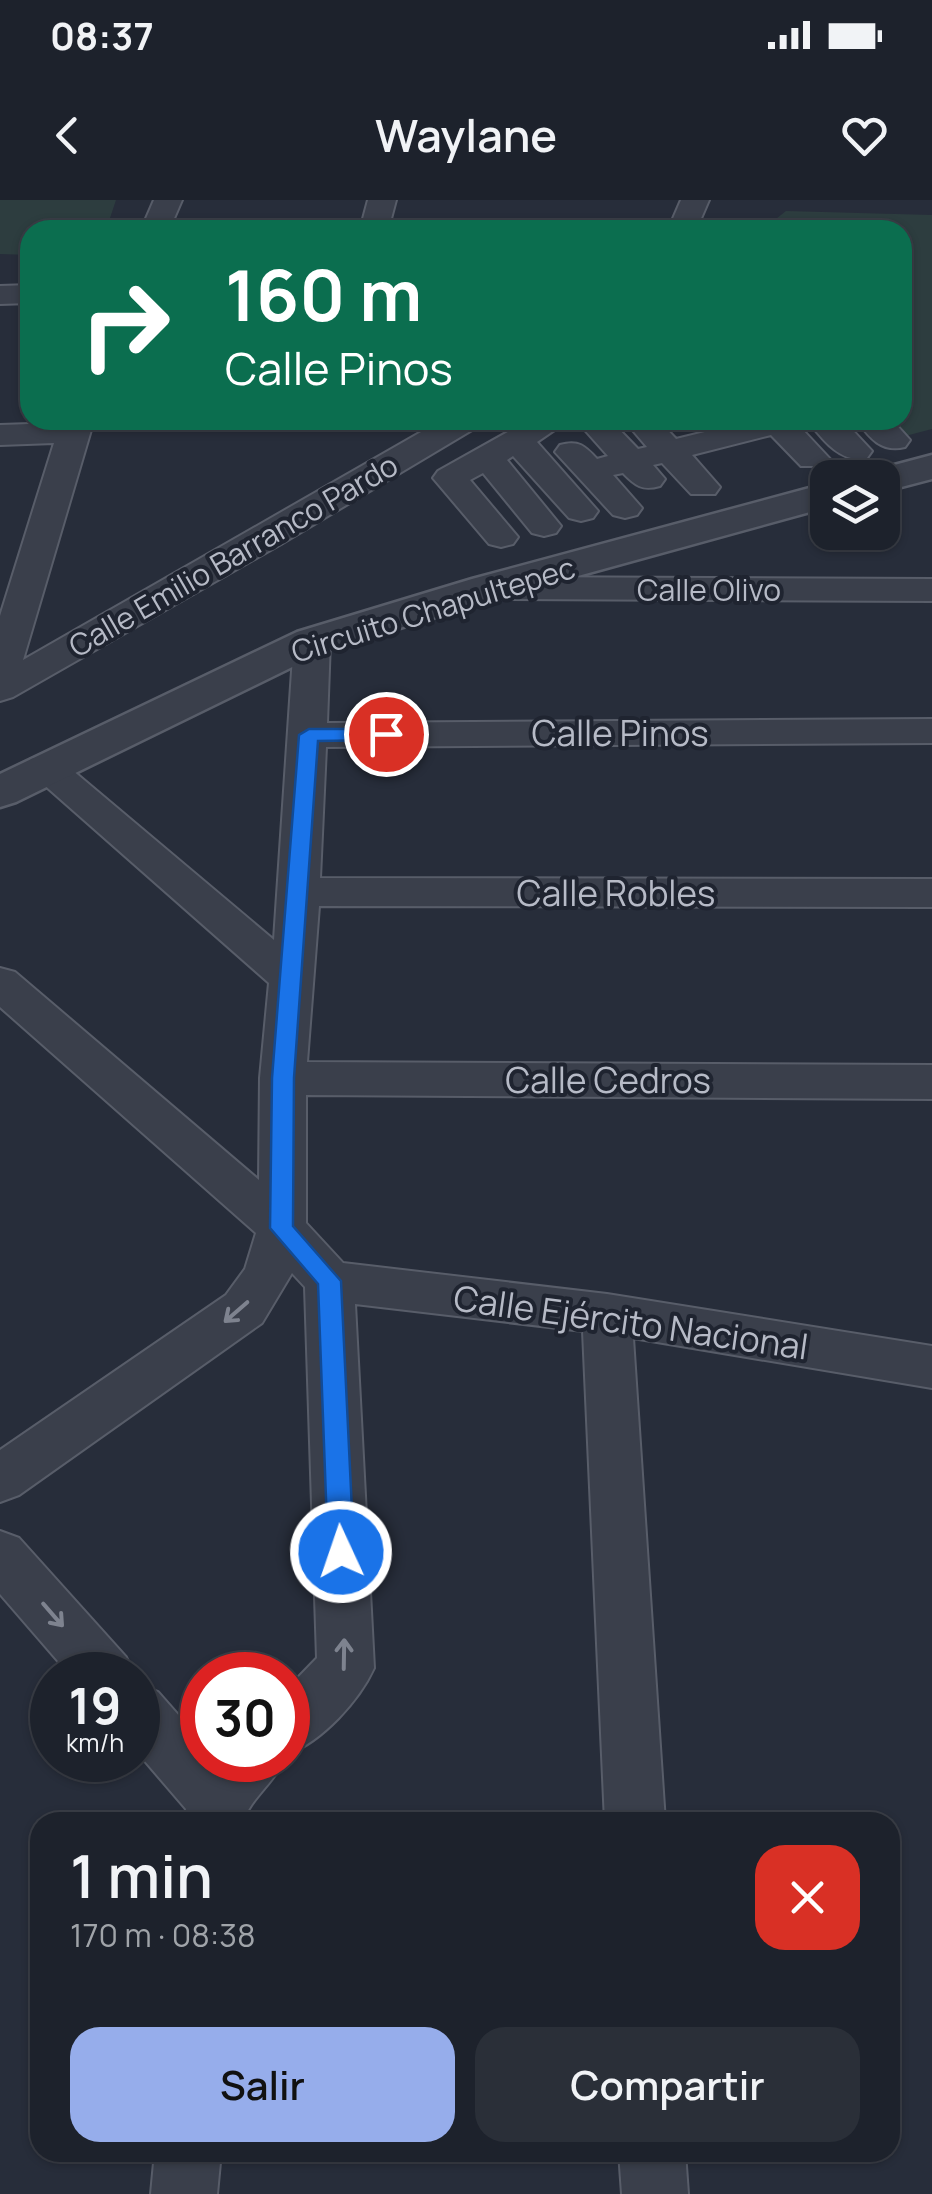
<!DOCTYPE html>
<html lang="es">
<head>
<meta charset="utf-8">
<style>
	body { margin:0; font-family:Manrope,sans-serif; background:#2a2f38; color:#f1f3f6; height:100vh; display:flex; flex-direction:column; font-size:38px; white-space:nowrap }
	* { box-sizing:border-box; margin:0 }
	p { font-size:32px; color:#a0a4a9 }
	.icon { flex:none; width:55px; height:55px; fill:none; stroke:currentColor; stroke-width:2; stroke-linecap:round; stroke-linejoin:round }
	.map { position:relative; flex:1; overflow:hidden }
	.panel { position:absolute; left:30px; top:1612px; width:870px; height:350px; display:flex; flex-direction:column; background:#1d222c; border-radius:30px; box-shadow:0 2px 8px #0004,0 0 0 2px #3b3f48 }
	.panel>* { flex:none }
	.banner { position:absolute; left:20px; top:20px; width:892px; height:210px; border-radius:30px; box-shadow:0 2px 8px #0004,0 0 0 2px #3b3f48; background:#0b6e4f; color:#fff; overflow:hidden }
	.tools { position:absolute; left:810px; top:260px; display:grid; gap:20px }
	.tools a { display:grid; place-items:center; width:90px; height:90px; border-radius:20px; background:#1d222c; box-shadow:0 2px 8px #0004,0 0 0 2px #3b3f48; font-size:50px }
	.speed { position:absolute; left:30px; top:1452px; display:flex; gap:20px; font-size:50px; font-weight:700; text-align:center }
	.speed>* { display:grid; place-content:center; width:130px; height:130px; border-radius:50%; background:#1d222c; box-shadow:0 2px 8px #0004,0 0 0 2px #3b3f48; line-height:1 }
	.speed small { font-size:25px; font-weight:400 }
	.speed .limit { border:15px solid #d22; background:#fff; color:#111 }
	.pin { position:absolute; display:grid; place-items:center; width:85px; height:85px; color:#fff; margin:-42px; border:5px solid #fff; border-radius:50%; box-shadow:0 2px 10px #0007 }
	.me { position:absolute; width:110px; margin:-55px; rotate:357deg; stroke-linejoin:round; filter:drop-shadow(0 0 8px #0008) }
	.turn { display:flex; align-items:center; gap:35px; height:210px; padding:0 40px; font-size:45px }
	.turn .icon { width:130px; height:130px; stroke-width:2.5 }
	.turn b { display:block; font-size:70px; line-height:85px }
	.round { display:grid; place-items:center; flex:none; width:105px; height:105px; border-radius:30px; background:#2a2f38 }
	.overview { display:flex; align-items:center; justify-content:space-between; height:170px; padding:0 40px }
	h1 { font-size:60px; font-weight:600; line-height:75px }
	.action { display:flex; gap:20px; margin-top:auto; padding:20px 40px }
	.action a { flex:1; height:115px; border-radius:30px; background:#96adeb; color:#111; font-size:40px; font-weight:600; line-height:115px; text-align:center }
	.action a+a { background:#2a2f38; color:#f1f3f6 }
	.status { display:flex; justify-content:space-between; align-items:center; height:70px; padding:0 50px; background:#1d222c; direction:ltr }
	.status svg { height:28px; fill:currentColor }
	header { display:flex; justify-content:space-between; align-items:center; height:130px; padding:0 40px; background:#1d222c; font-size:45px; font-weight:600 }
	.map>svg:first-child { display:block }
</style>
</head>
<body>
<div class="status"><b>08:37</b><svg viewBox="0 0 49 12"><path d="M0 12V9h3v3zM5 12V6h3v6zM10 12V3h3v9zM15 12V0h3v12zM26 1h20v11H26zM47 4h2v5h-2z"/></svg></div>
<header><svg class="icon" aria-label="back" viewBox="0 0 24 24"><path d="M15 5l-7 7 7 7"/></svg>Waylane<svg class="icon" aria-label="heart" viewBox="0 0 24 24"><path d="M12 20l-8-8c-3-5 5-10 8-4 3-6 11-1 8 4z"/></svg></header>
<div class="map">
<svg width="932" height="1994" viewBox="0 0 932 1994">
	<rect width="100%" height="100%" fill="#272d3a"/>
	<!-- green -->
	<g fill="#2d3d3f">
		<path d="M 0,0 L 116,0 L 106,30 L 30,30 L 30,55 L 0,54 Z"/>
		<path d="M 786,11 L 932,15 L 932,229 L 894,239 L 877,220 L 902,220 L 902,30 L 762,30 Z"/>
	</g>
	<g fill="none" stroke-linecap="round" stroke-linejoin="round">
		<defs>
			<g id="minor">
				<path d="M 154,0 L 182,0 L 169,30 L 141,30 Z"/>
				<path d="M 368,0 L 396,0 L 388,30 L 360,30 Z"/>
				<path d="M 681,0 L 709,0 L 696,30 L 668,30 Z"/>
				<path d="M 30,85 L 30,103 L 0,104 L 0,86 Z"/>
				<path d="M 62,220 L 94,220 L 23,460 L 442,220 L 481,220 L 477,227 L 281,344 L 13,497 L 0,501 L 0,416 L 54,243 L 0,245 L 0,225 L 61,223 Z"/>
				<path d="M 340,220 C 332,231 324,231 311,228 L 307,221 Z"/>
				<path d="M 529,220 L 569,220 L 537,242 L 598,311 L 593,318 L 581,321 L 569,318 L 513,256 L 507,260 L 561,326 L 556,333 L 544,336 L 532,333 L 483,273 L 470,280 L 518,337 L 513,344 L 501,347 L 489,344 L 433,278 L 438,271 Z"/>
				<path d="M 576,220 L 610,220 L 638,249 L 647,247 L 624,220 L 658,220 L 676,239 L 754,220 L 843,220 L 872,251 L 867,258 C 841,264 823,240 808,221 L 801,228 L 830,259 L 825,266 L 801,266 L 771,235 L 692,255 L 720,287 L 715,294 L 691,294 L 662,263 L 653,265 L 665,279 L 660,286 C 642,291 636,286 623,273 L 613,275 L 642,308 L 637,315 L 625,318 L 613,315 L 555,252 L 560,245 C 579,240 585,246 597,259 L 608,256 Z"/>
				<path d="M 857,220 L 892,220 L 910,240 L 905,247 C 882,253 869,238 857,220 Z"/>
				<path d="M 487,377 L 932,379 L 932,401 L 487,399 L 474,396 L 469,388 L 474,380 Z"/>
				<path d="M 312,430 L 325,433 L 330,441 L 327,523 L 932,519 L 932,543 L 326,547 L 320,678 L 932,679 L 932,707 L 319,706 L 307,862 L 932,865 L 932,899 L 306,895 L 306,1023 L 343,1063 L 607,1094 L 932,1146 L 932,1188 L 633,1138 L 665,1622 L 605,1622 L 583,1131 L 355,1104 L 374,1468 C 359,1501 322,1541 288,1554 L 288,1488 L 317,1458 L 305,1087 L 292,1073 L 262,1123 L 19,1295 L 0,1302 L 0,1250 L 226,1095 L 245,1069 L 256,1033 L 0,807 L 0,768 L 15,772 L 259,980 L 260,878 L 269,783 L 25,568 L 31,559 L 45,556 L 59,559 L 274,740 L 294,441 L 299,433 Z"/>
				<path d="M 0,1331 L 19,1338 L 126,1457 L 134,1475 L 70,1475 L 0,1394 Z"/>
				<path d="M 138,1484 L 158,1492 L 202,1542 L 202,1560 L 284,1560 C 275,1582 246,1603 244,1622 L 184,1622 L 186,1609 L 138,1553 Z"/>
				<path d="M 155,1952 L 221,1952 L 217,1994 L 151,1994 Z"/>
				<path d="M 619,1952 L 685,1952 L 688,1994 L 622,1994 Z"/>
			</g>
			<g id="tertiary">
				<path d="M 932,255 L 932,279 L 882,292 L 882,278 L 864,278 L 868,272 Z"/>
				<path d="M 828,283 L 828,307 L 502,397 L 327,450 L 16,602 L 0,607 L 0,574 L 297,432 L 472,379 Z"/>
			</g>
		</defs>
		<!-- minor casing -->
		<use href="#minor" stroke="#585d69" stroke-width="4"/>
		<!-- tertiary casing -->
		<use href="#tertiary" stroke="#585d69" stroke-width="5"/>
		<!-- minor -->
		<use href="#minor" fill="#3a3f4b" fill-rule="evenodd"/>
		<!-- tertiary -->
		<use href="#tertiary" fill="#3a3f4b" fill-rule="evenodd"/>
	</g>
	<!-- one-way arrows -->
	<defs><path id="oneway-shaft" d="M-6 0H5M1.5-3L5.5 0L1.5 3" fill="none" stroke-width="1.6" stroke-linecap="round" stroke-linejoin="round" transform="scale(2.5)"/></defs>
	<g stroke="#7e838f">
		<use href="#oneway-shaft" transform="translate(236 1112) rotate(139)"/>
		<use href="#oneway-shaft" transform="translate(53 1415) rotate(49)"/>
		<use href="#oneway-shaft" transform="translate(344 1454) rotate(-89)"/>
	</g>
	<!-- route -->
	<path fill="#1a73e8" stroke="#114b97" stroke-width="2.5" d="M 309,529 L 386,529 L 396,534 L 386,540 L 318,541 L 294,878 L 293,1026 L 341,1081 L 354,1352 L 350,1360 L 341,1364 L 332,1360 L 328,1352 L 318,1084 L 270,1028 L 272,878 L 299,535 Z"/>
	<g text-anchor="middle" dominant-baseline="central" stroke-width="8" stroke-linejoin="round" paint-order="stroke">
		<!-- far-street labels -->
		<g font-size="30" fill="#b6bac6" stroke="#1f2430">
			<text transform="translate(233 355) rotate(-30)">Calle Emilio Barranco Pardo</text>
			<text x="709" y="389">Calle Olivo</text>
			<text transform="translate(433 409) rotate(-17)">Circuito Chapultepec</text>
		</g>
		<!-- street labels -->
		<g font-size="35" fill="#b6bac6" stroke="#1f2430">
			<text x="620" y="533">Calle Pinos</text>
			<text x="616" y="693">Calle Robles</text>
			<text x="608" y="880">Calle Cedros</text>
			<text transform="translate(631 1122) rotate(8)">Calle Ejército Nacional</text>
		</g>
	</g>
</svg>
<div class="tools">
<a><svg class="icon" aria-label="layers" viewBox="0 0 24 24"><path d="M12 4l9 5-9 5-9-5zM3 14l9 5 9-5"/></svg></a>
</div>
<div class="speed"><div>19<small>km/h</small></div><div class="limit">30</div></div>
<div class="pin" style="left:386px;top:534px;background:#d93025"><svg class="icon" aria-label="arrive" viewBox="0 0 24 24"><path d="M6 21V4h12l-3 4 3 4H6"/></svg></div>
<svg class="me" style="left:341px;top:1352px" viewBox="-20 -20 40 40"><circle r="17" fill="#1a73e8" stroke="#fff" stroke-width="3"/><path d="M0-11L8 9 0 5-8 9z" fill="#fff"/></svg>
<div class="banner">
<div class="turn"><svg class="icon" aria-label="right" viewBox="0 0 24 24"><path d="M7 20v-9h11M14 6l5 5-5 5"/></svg><div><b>160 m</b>Calle Pinos</div></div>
</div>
<section class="panel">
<div class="overview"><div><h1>1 min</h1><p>170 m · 08:38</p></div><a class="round" style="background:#d93025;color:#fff"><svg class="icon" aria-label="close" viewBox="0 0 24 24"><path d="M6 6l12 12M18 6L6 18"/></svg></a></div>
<div class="action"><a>Salir</a><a>Compartir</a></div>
</section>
</div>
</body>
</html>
